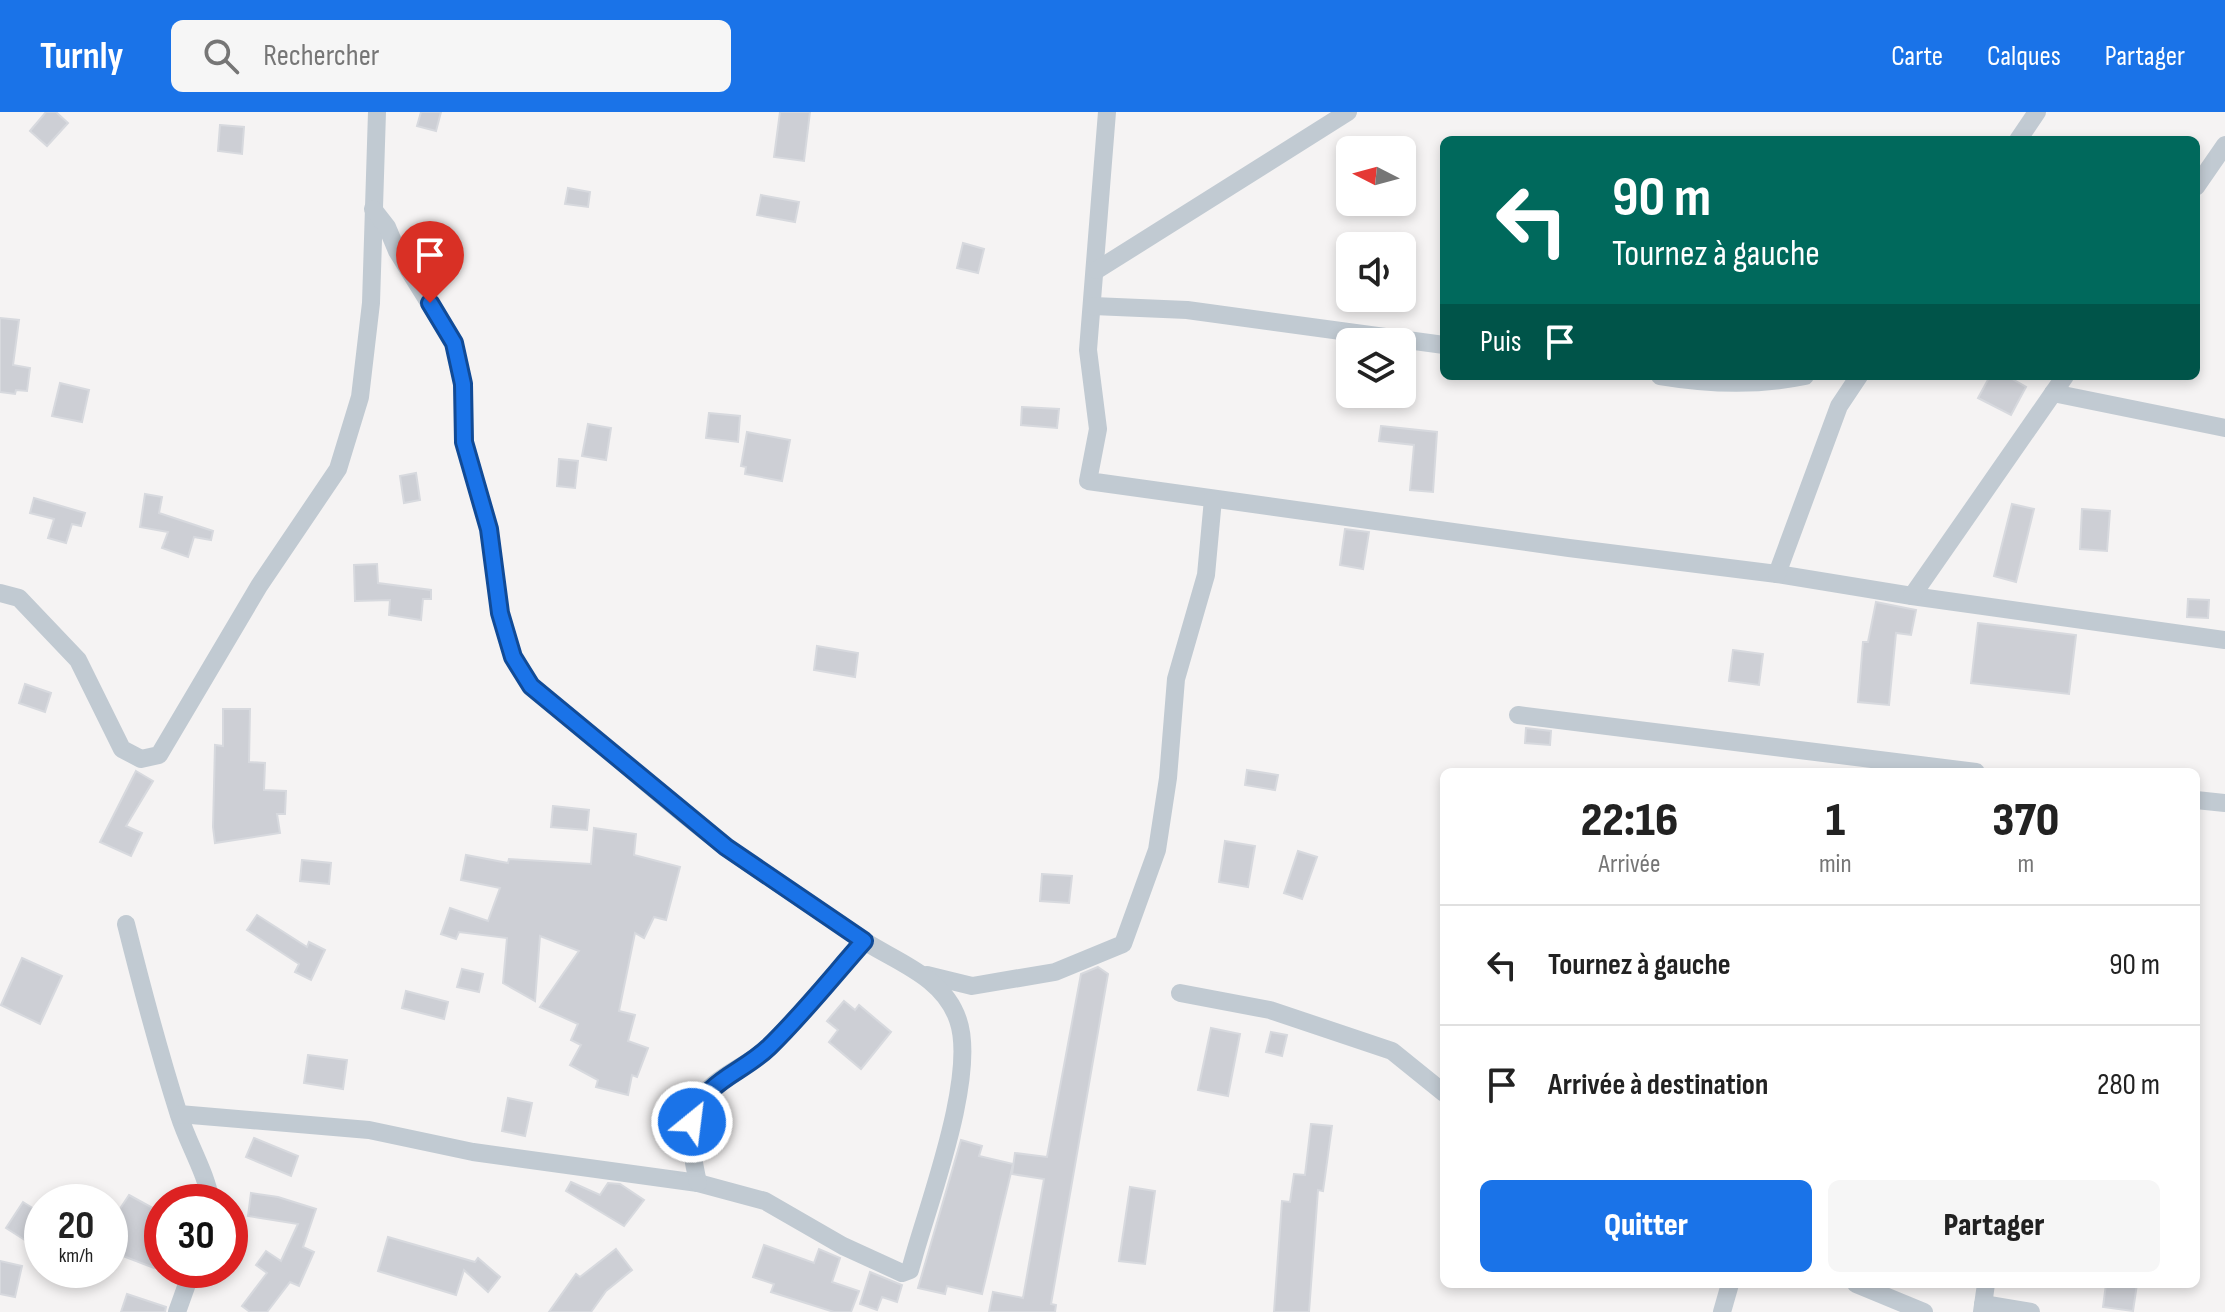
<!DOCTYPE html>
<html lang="fr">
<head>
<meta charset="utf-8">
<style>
	body { margin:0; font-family:"Sofia Sans Condensed",sans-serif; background:#f6f6f6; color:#222; height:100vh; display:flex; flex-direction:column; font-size:30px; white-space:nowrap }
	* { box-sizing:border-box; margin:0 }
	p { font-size:26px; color:#767676 }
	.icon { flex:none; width:44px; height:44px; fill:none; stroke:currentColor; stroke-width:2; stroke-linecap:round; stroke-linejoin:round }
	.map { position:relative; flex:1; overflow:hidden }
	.sheet { position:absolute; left:1440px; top:656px; width:760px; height:520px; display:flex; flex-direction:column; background:#fff; border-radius:12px; box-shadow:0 4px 12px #0003 }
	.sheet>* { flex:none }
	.top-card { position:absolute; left:1440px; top:24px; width:760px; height:244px; border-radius:12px; box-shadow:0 4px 12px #0003; background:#00695c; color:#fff; overflow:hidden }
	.needle { width:52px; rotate:276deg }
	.controls { position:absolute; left:1336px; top:24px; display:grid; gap:16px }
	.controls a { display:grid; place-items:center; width:80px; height:80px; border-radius:12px; background:#fff; box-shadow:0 4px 12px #0003; font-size:40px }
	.speed { position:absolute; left:24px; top:1072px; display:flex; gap:16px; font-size:40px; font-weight:700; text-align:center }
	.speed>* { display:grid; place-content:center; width:104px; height:104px; border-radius:50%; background:#fff; box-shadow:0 4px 12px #0003; line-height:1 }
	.speed small { font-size:20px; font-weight:400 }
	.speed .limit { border:12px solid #d22; background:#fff; color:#111 }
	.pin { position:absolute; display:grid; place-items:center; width:68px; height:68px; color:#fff; margin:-82px -34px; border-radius:50% 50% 50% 0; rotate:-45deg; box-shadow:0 0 8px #0007 }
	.pin .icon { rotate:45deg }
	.me { position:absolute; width:88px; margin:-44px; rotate:29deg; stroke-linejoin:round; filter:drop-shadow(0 0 6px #0008) }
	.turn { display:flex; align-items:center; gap:28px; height:168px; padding:0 40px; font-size:36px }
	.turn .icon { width:104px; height:104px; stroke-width:2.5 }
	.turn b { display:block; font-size:56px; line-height:68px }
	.then { display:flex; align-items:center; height:76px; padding:0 40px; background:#0003; gap:16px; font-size:30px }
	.eta { display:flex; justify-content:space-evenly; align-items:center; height:136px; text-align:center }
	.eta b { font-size:48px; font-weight:800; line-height:56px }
	.primary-button { display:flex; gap:16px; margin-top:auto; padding:16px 40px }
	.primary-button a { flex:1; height:92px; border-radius:12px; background:#1a73e8; color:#fff; font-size:32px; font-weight:800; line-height:92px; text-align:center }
	.primary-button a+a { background:#f6f6f6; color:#222 }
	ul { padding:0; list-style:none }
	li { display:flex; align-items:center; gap:24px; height:120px; padding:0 40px; border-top:2px solid #e0e0e0 }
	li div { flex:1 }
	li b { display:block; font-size:30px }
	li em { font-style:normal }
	header { display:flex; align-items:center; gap:48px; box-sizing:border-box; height:112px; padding:0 40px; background:#1a73e8; color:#fff }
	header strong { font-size:38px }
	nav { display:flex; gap:44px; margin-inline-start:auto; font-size:28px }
	.search { width:560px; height:72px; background:#f6f6f6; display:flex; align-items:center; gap:20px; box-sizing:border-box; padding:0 28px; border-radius:12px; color:#767676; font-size:30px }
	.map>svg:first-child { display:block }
</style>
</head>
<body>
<header>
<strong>Turnly</strong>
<div class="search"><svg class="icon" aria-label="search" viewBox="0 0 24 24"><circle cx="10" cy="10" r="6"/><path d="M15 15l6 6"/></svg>Rechercher</div>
<nav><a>Carte</a><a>Calques</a><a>Partager</a></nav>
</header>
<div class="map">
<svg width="2225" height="1200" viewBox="0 0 2225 1200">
	<rect width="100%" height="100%" fill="#f5f3f3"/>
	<!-- building -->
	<g fill="#cdcfd5" stroke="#d7d9de" stroke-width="2">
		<path d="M 46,0 L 56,0 L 68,11 L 47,34 L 30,19 Z"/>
		<path d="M 421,0 L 441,0 L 436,19 L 417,14 Z"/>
		<path d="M 780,0 L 810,0 L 804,49 L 774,45 Z"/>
		<path d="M 220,13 L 244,15 L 242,42 L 218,39 Z"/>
		<path d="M 568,76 L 590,80 L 588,95 L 565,92 Z"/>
		<path d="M 761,83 L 799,90 L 795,110 L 757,103 Z"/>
		<path d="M 963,131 L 984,137 L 978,161 L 957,156 Z"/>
		<path d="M 0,206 L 19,208 L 13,253 L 30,256 L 27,279 L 16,278 L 15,282 L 0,280 Z"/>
		<path d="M 1990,264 L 2007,264 L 2026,275 L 2011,303 L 1978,286 Z"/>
		<path d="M 60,271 L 89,278 L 82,310 L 52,304 Z"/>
		<path d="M 1022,295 L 1059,297 L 1057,316 L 1021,313 Z"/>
		<path d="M 709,301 L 740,304 L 738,330 L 706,326 Z"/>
		<path d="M 588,312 L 611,316 L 606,348 L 582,344 Z"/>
		<path d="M 1381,314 L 1437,320 L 1433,380 L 1410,378 L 1414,333 L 1379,329 Z"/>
		<path d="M 747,320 L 790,328 L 782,369 L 745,362 L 746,355 L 741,354 Z"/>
		<path d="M 559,347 L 578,349 L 575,376 L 557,374 Z"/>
		<path d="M 416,361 L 420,388 L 404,391 L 400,364 Z"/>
		<path d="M 145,382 L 162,385 L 159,401 L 213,419 L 211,428 L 194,425 L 188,445 L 162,436 L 168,420 L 140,415 Z"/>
		<path d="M 34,386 L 85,401 L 81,414 L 72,412 L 66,431 L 48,426 L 54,407 L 30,401 Z"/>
		<path d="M 2012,392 L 2034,397 L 2016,470 L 1994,464 Z"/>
		<path d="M 2082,397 L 2110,399 L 2107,439 L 2080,437 Z"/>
		<path d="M 1345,417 L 1369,420 L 1363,457 L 1340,453 Z"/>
		<path d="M 377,452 L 378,471 L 431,478 L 431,487 L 423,487 L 421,508 L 389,503 L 390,488 L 355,489 L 354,453 Z"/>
		<path d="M 2188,487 L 2209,488 L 2208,506 L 2187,505 Z"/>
		<path d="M 1876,490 L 1916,498 L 1911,523 L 1896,521 L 1889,593 L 1858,590 L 1863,530 L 1868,530 Z"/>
		<path d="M 1978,511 L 2076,523 L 2069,582 L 1971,571 Z"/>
		<path d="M 817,534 L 858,541 L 855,565 L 814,558 Z"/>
		<path d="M 1733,538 L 1763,542 L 1759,573 L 1729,569 Z"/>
		<path d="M 25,572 L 51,581 L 45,600 L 19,591 Z"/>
		<path d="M 223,597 L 250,597 L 249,650 L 265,651 L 264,678 L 286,679 L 285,702 L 277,702 L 280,721 L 215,731 L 213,715 L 215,633 L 223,634 Z"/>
		<path d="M 1526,616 L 1551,619 L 1550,633 L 1525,631 Z"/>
		<path d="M 1247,658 L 1278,663 L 1275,678 L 1245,673 Z"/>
		<path d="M 136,659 L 153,669 L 126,714 L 142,721 L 131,744 L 100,730 Z"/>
		<path d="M 553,694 L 589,698 L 587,718 L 551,715 Z"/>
		<path d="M 594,716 L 636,722 L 634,743 L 680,755 L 666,808 L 654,805 L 644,826 L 635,821 L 619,899 L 635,903 L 628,929 L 648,936 L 637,965 L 632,963 L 628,983 L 596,975 L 598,968 L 570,953 L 581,933 L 571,928 L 578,912 L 540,895 L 579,839 L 540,824 L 535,889 L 503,871 L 507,826 L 459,820 L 456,827 L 441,822 L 450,796 L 488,809 L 500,776 L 461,768 L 466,743 L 508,751 L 509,747 L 591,752 Z"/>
		<path d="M 1225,729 L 1255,734 L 1248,775 L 1219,770 Z"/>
		<path d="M 1298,739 L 1317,745 L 1302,787 L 1284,781 Z"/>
		<path d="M 302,748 L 331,751 L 329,772 L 300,769 Z"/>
		<path d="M 1042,762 L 1072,764 L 1069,791 L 1040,789 Z"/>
		<path d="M 257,803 L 307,835 L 309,830 L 325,838 L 311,868 L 295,860 L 299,852 L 247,818 Z"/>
		<path d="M 22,846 L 62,864 L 40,912 L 1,893 Z"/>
		<path d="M 1098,855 L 1108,862 L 1051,1192 L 1056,1193 L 1055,1200 L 989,1200 L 993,1180 L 1023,1186 L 1044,1067 L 1012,1062 L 1015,1041 L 1047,1045 L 1081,862 Z"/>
		<path d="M 462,857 L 483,862 L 479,880 L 457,875 Z"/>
		<path d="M 406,879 L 448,890 L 444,907 L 402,896 Z"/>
		<path d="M 844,889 L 855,898 L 859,893 L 891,920 L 861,957 L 829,930 L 838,918 L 827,909 Z"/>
		<path d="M 1211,916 L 1240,922 L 1228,984 L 1198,978 Z"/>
		<path d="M 1271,920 L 1287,923 L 1282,944 L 1266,940 Z"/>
		<path d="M 308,943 L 347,948 L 343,977 L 304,971 Z"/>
		<path d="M 508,986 L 532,991 L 525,1024 L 502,1019 Z"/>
		<path d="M 1311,1012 L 1332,1014 L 1323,1079 L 1318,1078 L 1309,1200 L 1274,1200 L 1282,1089 L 1290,1090 L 1294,1062 L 1305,1063 Z"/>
		<path d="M 254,1026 L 298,1044 L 291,1064 L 246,1045 Z"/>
		<path d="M 961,1028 L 982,1034 L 979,1044 L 1013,1052 L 982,1182 L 947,1174 L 945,1182 L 918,1176 Z"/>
		<path d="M 571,1070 L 600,1083 L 608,1071 L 620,1072 L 644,1088 L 624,1114 L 566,1079 Z"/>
		<path d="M 1130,1075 L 1155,1079 L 1145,1152 L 1119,1149 Z"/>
		<path d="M 251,1081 L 278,1085 L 316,1097 L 303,1135 L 314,1140 L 299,1174 L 290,1170 L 267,1200 L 250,1200 L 242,1194 L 267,1161 L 256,1153 L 266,1139 L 281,1149 L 298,1112 L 248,1104 Z"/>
		<path d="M 129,1083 L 162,1101 L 162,1135 L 154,1156 L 110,1139 L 110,1112 Z"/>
		<path d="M 23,1090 L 42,1102 L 42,1139 L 6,1116 Z"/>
		<path d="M 388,1125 L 475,1150 L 478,1146 L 500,1165 L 488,1180 L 464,1158 L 456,1183 L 378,1159 Z"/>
		<path d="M 764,1133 L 814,1151 L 819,1137 L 840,1146 L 832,1170 L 859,1179 L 851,1200 L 834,1200 L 771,1180 L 774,1172 L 753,1165 Z"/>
		<path d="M 616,1137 L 632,1158 L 606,1179 L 591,1200 L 549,1200 L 576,1162 L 580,1165 Z"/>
		<path d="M 0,1149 L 22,1154 L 15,1185 L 0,1182 Z"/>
		<path d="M 870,1160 L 902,1173 L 897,1190 L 882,1185 L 877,1198 L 860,1192 Z"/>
		<path d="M 2106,1172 L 2137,1172 L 2133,1199 L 2103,1195 Z"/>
		<path d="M 127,1182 L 166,1195 L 165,1200 L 121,1200 Z"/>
	</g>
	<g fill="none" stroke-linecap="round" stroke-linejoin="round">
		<!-- street -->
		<g stroke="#c1cad2" stroke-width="18">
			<path d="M 1107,0 L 1088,238 L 1098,317 L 1088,369 L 1569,436 L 1777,462 L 1912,484 L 2225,528"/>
			<path d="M 2018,28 L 2037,0"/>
			<path d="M 2196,75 L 2225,33"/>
			<path d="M 1097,158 L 1348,0"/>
			<path d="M 1093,194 L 1187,198 L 1444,233"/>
			<path d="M 1660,264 C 1708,272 1757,274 1805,264"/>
			<path d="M 2053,281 L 2225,316"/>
			<path d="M 1777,462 L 1839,294 L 1859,264"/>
			<path d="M 0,481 L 19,486 L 78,548 L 122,637 L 141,647 L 159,643 L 259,474 L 338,357 L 360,285 L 371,191 L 377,0"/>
			<path d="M 1912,484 L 2065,264"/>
			<path d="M 1518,603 L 1976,660"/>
			<path d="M 2196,688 L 2225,691"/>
			<path d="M 126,812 C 142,876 159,940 179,1003 C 188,1032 206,1060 211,1090"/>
			<path d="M 927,863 L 972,874 L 1055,860 L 1123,832 L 1157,738 L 1168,666 L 1176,567 L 1206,463 L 1213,387"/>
			<path d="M 1180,881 L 1270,898 L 1392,939 L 1444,981"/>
			<path d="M 179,1002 L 369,1018 L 473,1040 L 698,1071 L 765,1089 L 843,1134 L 902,1161 L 910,1158 L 914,1144 C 930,1087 977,962 958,908 C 943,863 893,849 858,825 C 814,795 770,767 727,736 C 659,686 598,626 531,574 L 513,545 L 500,501 L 489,417 L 464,330 L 463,272 L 454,231 L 397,139 L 387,115 L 373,97"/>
			<path d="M 698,1071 C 693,1046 685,1016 697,992 C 711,965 748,955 769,934 C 803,901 833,864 864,829"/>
			<path d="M 1856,1172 L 1924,1200"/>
			<path d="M 1983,1192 L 2031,1200"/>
			<path d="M 177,1200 L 192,1158"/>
			<path d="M 1722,1200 L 1730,1172"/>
			<path d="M 1982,1200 L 1986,1172"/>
		</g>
	</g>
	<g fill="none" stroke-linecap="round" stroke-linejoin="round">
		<defs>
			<path id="route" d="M 430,191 L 454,231 L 463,272 L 464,330 L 489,417 L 500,501 L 513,545 L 531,574 L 726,735 L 864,829 C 833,864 803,902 769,935 C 740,963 705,967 692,1010"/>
		</defs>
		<!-- route casing -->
		<use href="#route" stroke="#114b97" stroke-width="20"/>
		<!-- route -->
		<use href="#route" stroke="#1a73e8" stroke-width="14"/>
	</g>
</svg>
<div class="controls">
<a><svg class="needle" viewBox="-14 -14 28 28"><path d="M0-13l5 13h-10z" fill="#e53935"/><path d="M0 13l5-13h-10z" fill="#767676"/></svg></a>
<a><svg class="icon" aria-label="sound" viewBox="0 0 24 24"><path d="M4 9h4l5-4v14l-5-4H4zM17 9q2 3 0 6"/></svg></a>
<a><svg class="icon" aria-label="layers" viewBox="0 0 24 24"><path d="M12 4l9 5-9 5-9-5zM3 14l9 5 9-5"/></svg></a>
</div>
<div class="speed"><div>20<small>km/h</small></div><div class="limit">30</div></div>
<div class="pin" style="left:430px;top:191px;background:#d93025"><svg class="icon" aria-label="arrive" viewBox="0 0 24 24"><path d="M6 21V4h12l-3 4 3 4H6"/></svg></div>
<svg class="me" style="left:692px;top:1010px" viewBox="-20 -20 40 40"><circle r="17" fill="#1a73e8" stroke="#fff" stroke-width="3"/><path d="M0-11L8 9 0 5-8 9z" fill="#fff"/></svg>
<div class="top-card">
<div class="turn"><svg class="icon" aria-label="left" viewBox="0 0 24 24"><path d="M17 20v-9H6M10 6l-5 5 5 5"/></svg><div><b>90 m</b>Tournez à gauche</div></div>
<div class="then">Puis<svg class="icon" aria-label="arrive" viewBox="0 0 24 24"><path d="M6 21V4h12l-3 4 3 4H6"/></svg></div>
</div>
<section class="sheet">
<div class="eta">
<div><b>22:16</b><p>Arrivée</p></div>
<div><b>1</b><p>min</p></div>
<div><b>370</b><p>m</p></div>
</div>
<ul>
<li><svg class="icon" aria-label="left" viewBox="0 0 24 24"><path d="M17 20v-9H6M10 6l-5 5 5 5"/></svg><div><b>Tournez à gauche</b></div><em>90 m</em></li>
<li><svg class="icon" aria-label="arrive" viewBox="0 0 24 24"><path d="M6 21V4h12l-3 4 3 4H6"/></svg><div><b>Arrivée à destination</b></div><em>280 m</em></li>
</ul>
<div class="primary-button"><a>Quitter</a><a>Partager</a></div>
</section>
</div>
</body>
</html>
